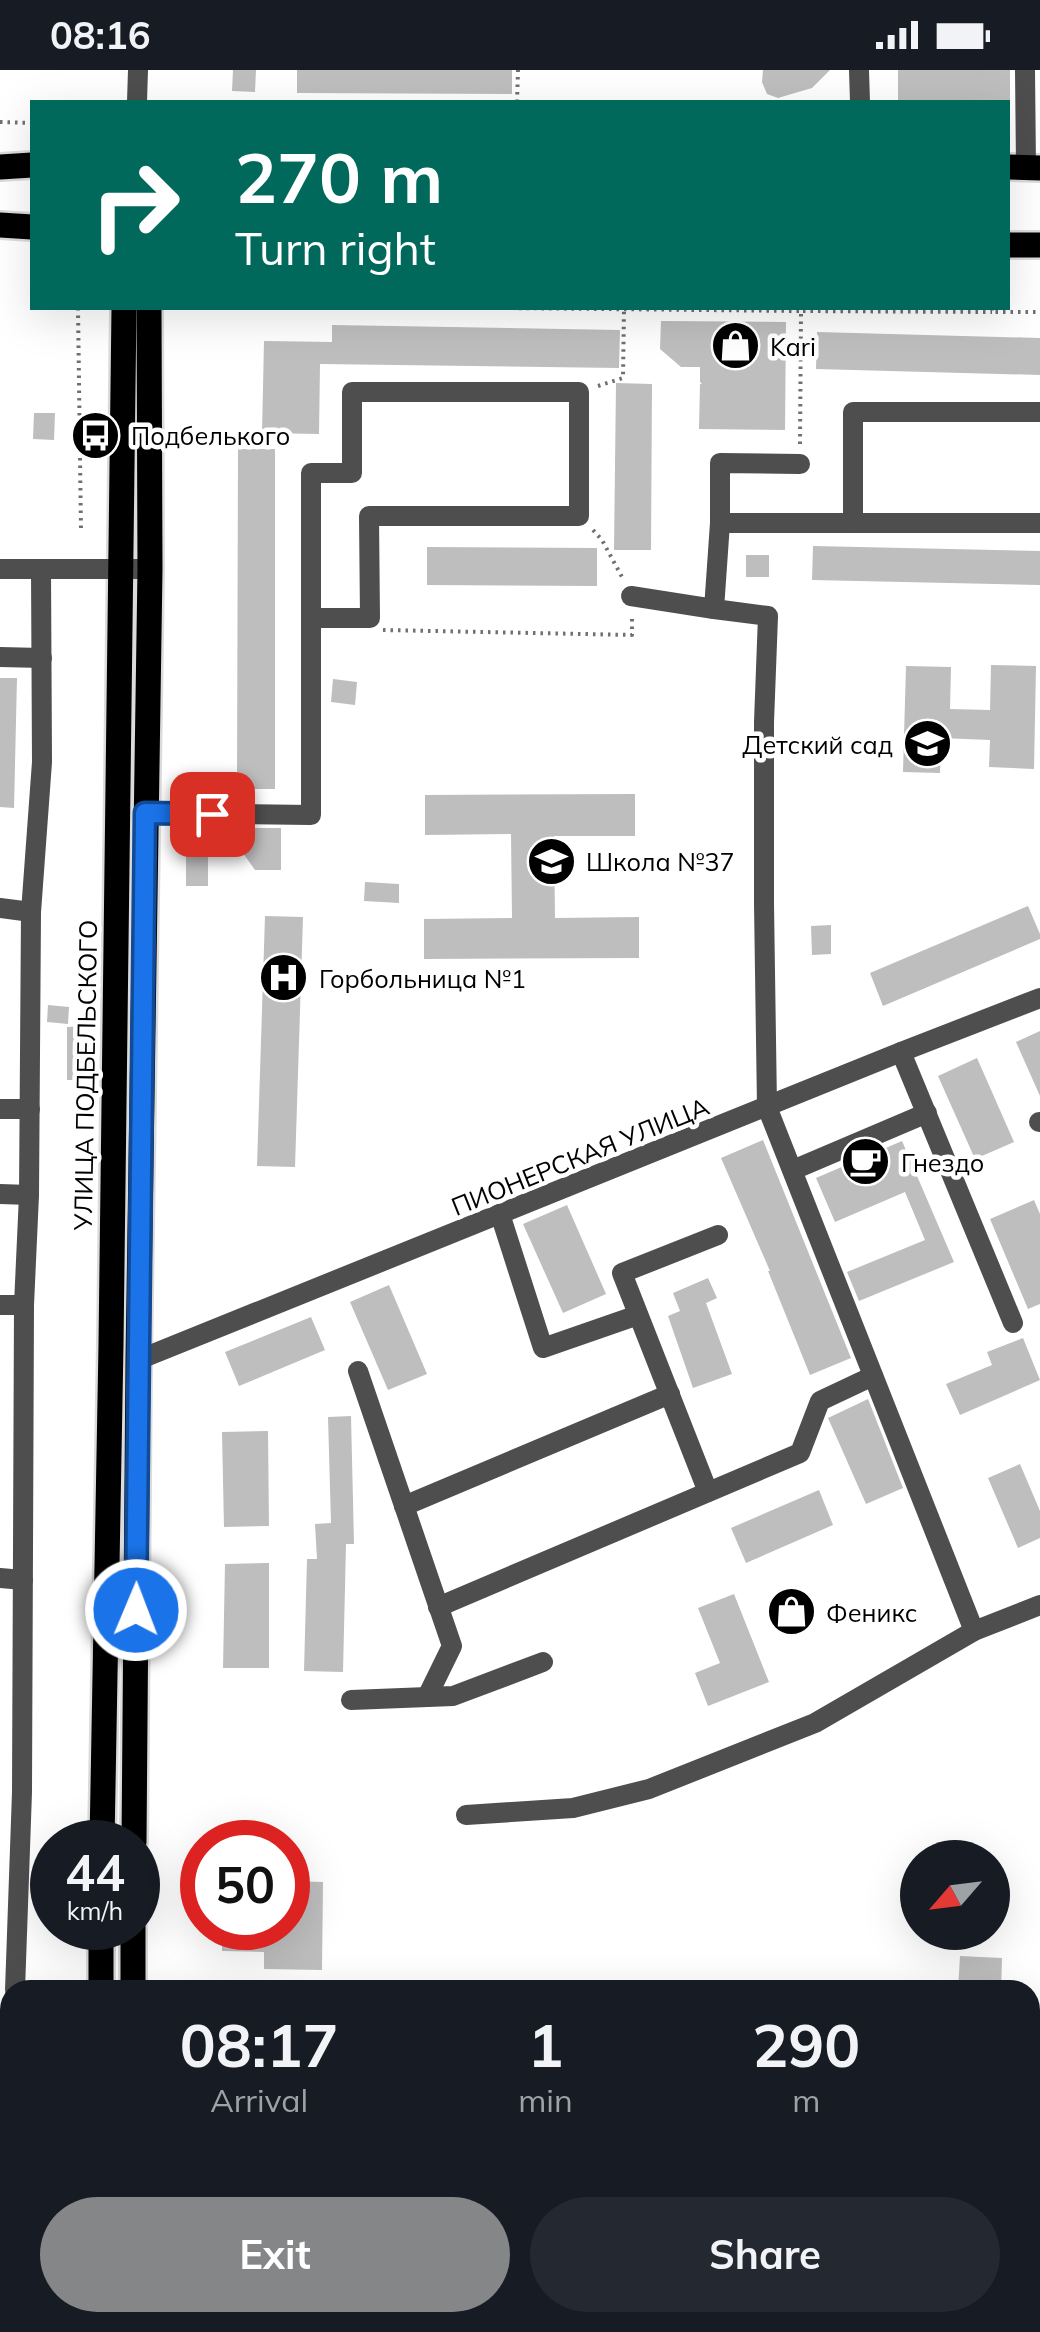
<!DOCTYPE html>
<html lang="en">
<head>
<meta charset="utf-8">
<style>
	body { margin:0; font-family:Mulish,sans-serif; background:#242831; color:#f1f3f6; height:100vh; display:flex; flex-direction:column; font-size:38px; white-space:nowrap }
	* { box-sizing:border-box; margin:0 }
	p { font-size:32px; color:#9ea1a6 }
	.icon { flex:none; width:55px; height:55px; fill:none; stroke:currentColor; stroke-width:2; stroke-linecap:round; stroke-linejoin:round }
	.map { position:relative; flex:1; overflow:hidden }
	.drawer { position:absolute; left:0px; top:1910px; width:1040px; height:352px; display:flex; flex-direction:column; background:#171b24; border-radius:30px 30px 0 0; box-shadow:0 10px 40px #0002 }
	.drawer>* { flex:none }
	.guide { position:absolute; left:30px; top:30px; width:980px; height:210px; border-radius:0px; box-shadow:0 10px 40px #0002; background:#00695c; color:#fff; overflow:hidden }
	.needle { width:65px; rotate:242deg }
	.tools { position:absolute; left:900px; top:1770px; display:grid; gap:20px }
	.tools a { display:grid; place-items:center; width:110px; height:110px; border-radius:50%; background:#171b24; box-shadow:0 10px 40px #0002; font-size:50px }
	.speed { position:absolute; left:30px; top:1750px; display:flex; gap:20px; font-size:50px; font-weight:700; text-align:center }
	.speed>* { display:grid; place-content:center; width:130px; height:130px; border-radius:50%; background:#171b24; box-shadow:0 10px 40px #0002; line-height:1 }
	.speed small { font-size:25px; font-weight:400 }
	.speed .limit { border:15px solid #d22; background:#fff; color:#111 }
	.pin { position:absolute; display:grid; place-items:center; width:85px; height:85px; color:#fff; margin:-42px; border-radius:20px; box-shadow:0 5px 15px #0006 }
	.me { position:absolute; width:110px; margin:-55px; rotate:1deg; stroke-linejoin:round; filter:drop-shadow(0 0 8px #0008) }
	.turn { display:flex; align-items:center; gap:35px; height:210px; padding:0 40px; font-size:45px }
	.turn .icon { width:130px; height:130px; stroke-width:2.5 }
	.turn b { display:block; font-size:70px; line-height:85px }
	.eta { display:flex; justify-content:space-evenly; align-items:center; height:170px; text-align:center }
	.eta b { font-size:60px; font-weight:700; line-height:70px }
	.button { display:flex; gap:20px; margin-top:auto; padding:20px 40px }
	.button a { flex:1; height:115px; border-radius:60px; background:#858687; color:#fff; font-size:40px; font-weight:700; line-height:115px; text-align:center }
	.button a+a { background:#242831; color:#f1f3f6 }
	.status { display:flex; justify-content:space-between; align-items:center; height:70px; padding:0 50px; background:#171b24; direction:ltr }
	.status svg { height:28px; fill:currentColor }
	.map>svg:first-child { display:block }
</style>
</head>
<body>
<div class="status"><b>08:16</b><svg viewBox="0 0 49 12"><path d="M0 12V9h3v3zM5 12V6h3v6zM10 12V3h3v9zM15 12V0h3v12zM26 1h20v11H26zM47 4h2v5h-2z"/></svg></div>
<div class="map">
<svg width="1040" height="2262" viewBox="0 0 1040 2262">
	<rect width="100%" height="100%" fill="#fff"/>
	<!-- building -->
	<g fill="#bebebe">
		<path d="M 233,0 L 256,0 L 255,22 L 232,21 Z"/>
		<path d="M 297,0 L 512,0 L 512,24 L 297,23 Z"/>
		<path d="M 763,0 L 830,0 L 812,18 L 778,28 L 767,24 L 762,12 Z"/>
		<rect x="898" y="0" width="112" height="32"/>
		<path d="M 661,251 L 786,252 L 785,360 L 699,359 L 700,314 L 702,314 L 700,312 L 700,297 L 681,297 L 660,279 Z"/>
		<path d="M 332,255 L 620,260 L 619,298 L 320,294 L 319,364 L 262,363 L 264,271 L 332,272 Z"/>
		<path d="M 817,262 L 1040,268 L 1040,305 L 816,299 Z"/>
		<path d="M 616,313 L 652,314 L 651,480 L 614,480 Z"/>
		<path d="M 34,343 L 55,343 L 54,370 L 33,369 Z"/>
		<path d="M 238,379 L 275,379 L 275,719 L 237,719 Z"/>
		<path d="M 813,476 L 1040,481 L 1040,515 L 812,510 Z"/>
		<path d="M 427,477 L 597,478 L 597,516 L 427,515 Z"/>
		<rect x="746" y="485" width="23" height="22"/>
		<path d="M 991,595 L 1036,596 L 1034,699 L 989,697 L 990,670 L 941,668 L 940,703 L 903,702 L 906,596 L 951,597 L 950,639 L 990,640 Z"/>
		<path d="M 0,608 L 17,608 L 14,738 L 0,737 Z"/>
		<path d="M 333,609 L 357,612 L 355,635 L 331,632 Z"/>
		<path d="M 635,724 L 635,766 L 554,766 L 555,848 L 639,847 L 639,888 L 424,889 L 424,849 L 512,848 L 511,764 L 425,765 L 425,725 Z"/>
		<path d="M 186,757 L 208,758 L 208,816 L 186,816 Z"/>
		<path d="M 252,758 L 281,758 L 281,800 L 255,800 L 240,779 Z"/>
		<path d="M 365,812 L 399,814 L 399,833 L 364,831 Z"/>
		<path d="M 1028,836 L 1040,864 L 1040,869 L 883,936 L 870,903 Z"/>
		<path d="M 265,846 L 303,847 L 295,1097 L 257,1096 Z"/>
		<path d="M 831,855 L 831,884 L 812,885 L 811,856 Z"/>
		<path d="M 48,935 L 69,937 L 68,954 L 47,952 Z"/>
		<path d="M 87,956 L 87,1010 L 67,1010 L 67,957 Z"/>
		<path d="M 1040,961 L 1040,1026 L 1016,972 Z"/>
		<path d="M 977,988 L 1014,1072 L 975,1089 L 938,1006 Z"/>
		<path d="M 763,1070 L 851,1288 L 810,1305 L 768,1201 L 770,1201 L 721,1088 Z"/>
		<path d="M 902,1071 L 954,1192 L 859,1231 L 847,1202 L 925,1170 L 905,1122 L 835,1152 L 816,1108 Z"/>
		<path d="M 1034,1130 L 1040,1144 L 1040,1234 L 1028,1239 L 990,1149 Z"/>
		<path d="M 567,1135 L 606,1224 L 563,1243 L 523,1154 Z"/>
		<path d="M 708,1208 L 717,1228 L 706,1233 L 732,1304 L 693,1318 L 668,1246 L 680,1241 L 673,1223 Z"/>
		<path d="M 389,1215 L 427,1304 L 388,1320 L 350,1232 Z"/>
		<path d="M 311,1247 L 325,1280 L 239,1316 L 225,1282 Z"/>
		<path d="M 1023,1268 L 1040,1310 L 960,1345 L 946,1314 L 992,1295 L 987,1282 Z"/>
		<path d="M 868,1329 L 903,1418 L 866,1434 L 828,1348 Z"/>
		<path d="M 351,1346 L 354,1474 L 346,1474 L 343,1602 L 304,1601 L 307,1489 L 317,1489 L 315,1454 L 331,1453 L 328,1347 Z"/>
		<path d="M 268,1361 L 269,1456 L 224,1457 L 222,1362 Z"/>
		<path d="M 1020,1394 L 1040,1441 L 1040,1468 L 1018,1478 L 988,1408 Z"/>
		<path d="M 819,1420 L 833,1455 L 746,1493 L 731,1458 Z"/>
		<path d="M 269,1493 L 269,1598 L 223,1598 L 225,1494 Z"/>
		<path d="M 734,1524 L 769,1612 L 708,1636 L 695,1603 L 720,1593 L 698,1538 Z"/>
		<path d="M 288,1811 L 323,1812 L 322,1900 L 264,1899 L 264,1882 L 222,1881 L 222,1858 L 288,1858 Z"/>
		<path d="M 960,1886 L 1002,1888 L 1001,1920 L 958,1920 Z"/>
	</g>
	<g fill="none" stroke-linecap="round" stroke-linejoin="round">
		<defs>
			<g id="major">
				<path d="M 0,97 L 32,95"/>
				<path d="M 1008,97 L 1040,98"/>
				<path d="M 0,155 L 32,157"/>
				<path d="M 1008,175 L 1040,175"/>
				<path d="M 102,1772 L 111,1274 L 124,238"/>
				<path d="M 134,1772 L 138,1290 L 150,499 L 149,238"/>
				<path d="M 101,1858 L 101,1920"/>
				<path d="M 133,1858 L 133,1920"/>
				<path d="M 102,2252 L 102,2262"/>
				<path d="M 134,2252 L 134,2262"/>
			</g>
		</defs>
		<!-- major casing -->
		<use href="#major" stroke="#dbdbdb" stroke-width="30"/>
		<!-- path -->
		<g stroke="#707070" stroke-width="4" stroke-dasharray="2.5 5" stroke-linecap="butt">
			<path d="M 517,32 L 518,0"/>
			<path d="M 756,32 L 767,32"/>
			<path d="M 0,52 L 32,53"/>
			<path d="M 78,238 L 81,460"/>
			<path d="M 504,238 L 801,241"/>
			<path d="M 992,238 L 992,242 L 1040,242"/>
			<path d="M 598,316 L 623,308 L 624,239"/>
			<path d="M 800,374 L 801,241 L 992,242"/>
			<path d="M 593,460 L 602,470 L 622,507"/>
			<path d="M 383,560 L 632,565 L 632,544"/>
		</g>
		<!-- minor -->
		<g stroke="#4e4e4e" stroke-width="20">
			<path d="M 859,0 L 860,32"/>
			<path d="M 1025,0 L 1026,97"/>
			<path d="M 137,32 L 138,0"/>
			<path d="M 800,394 L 720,393 L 720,453 L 714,539 L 768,546 L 764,652 L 764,834 L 767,1037 L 974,1561"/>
			<path d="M 720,453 L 1040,453"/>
			<path d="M 853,453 L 853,342 L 1040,342"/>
			<path d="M 0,499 L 150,499"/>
			<path d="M 631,526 L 714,539"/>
			<path d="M 0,587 L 42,588"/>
			<path d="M 145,743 L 311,745 L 311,403 L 352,403 L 352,322 L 579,322 L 579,446 L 369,446 L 370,548 L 311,548"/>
			<path d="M 0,838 L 31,842"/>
			<path d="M 901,982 L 1013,1253"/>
			<path d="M 0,1039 L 30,1039"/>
			<path d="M 1039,1052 L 1040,1052"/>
			<path d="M 793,1100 L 927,1043"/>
			<path d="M 0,1124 L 29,1125"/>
			<path d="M 500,1144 L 543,1278 L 638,1245"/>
			<path d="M 0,1235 L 24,1235"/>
			<path d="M 138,1290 L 901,982 L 1040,928"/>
			<path d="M 358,1301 L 452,1576 L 427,1627"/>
			<path d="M 708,1422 L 622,1203 L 718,1165"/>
			<path d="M 404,1436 L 670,1324"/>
			<path d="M 0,1508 L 23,1510"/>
			<path d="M 438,1537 L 800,1383 L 820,1331 L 873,1306"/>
			<path d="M 351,1630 L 453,1626 L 543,1592"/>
			<path d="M 466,1745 L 573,1738 L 649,1719 L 815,1653 L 974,1561 L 1040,1535"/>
			<path d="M 15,1920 L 22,1722 L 24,1235 L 29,1125 L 31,842 L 42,692 L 41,500"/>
			<path d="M 1030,2089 L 1040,2092"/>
			<path d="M 276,2252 L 276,2262"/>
			<path d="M 5,2262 L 4,2182 L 10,2046"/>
			<path d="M 462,2262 L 462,2252"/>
			<path d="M 939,2262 L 939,2252"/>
		</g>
		<!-- major -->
		<use href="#major" stroke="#000" stroke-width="25"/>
	</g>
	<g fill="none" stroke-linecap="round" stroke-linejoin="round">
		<defs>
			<path id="route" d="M 136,1540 L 145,743 L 212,744"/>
		</defs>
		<!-- route casing -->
		<use href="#route" stroke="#114b97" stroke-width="25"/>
		<!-- route -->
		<use href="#route" stroke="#1a73e8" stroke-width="18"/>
	</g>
	<!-- icons -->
	<defs>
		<symbol id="shop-disc" viewBox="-11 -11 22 22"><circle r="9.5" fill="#000" stroke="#fff"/><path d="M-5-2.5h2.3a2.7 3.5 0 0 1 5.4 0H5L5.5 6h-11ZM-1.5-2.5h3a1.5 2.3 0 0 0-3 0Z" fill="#fff"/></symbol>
		<symbol id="bus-disc" viewBox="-11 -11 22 22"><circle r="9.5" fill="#000" stroke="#fff"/><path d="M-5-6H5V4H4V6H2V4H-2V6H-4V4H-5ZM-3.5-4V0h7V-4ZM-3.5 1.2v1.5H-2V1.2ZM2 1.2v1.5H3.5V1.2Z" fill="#fff"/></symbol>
		<symbol id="school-disc" viewBox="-11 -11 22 22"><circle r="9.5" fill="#000" stroke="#fff"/><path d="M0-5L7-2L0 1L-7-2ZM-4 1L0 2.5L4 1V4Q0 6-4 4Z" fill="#fff"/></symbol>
		<symbol id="hospital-disc" viewBox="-11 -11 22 22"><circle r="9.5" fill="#000" stroke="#fff"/><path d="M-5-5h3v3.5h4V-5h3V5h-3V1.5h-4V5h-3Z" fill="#fff"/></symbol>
		<symbol id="cafe-disc" viewBox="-11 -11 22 22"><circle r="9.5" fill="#000" stroke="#fff"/><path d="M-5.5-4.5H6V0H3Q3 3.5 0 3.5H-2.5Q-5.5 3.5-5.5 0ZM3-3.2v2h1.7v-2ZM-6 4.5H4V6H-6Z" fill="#fff"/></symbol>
	</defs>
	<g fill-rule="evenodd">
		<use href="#shop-disc" x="708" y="248" width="55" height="55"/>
		<use href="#bus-disc" x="68" y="338" width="55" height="55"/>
		<use href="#school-disc" x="900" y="646" width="55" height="55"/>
		<use href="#school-disc" x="524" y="764" width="55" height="55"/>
		<use href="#hospital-disc" x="256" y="880" width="55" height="55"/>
		<use href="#cafe-disc" x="838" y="1064" width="55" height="55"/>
		<use href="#shop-disc" x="764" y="1514" width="55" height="55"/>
	</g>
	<g text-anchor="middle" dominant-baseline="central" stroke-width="9" stroke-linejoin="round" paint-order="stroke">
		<!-- poi labels -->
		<g font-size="25" fill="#000" stroke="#fff" text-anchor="start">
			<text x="770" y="276">Kari</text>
			<text x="131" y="365">Подбелького</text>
			<text x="893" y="674" text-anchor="end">Детский сад</text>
			<text x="586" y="791">Школа №37</text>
			<text x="319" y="908">Горбольница №1</text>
			<text x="901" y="1092">Гнездо</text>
			<text x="826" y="1542">Феникс</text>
		</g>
		<!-- street labels -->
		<g font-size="25" fill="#000" stroke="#fff">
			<text transform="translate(85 1005) rotate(-89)">УЛИЦА ПОДБЕЛЬСКОГО</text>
			<text transform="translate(580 1086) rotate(-22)">ПИОНЕРСКАЯ УЛИЦА</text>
		</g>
	</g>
</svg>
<div class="tools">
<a><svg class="needle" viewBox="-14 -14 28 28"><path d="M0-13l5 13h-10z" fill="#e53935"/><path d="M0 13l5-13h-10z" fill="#9ea1a6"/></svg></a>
</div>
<div class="speed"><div>44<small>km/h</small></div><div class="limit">50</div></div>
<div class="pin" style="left:212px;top:744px;background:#d93025"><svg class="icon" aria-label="arrive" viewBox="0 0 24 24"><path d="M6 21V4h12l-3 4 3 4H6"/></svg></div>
<svg class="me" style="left:136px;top:1540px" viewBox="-20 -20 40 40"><circle r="17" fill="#1a73e8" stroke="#fff" stroke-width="3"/><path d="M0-11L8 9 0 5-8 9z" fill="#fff"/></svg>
<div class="guide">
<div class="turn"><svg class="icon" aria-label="right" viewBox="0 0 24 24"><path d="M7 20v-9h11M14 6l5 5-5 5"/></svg><div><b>270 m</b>Turn right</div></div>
</div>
<section class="drawer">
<div class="eta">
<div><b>08:17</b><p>Arrival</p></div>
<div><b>1</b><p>min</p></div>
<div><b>290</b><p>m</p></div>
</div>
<div class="button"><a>Exit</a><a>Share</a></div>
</section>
</div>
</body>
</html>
